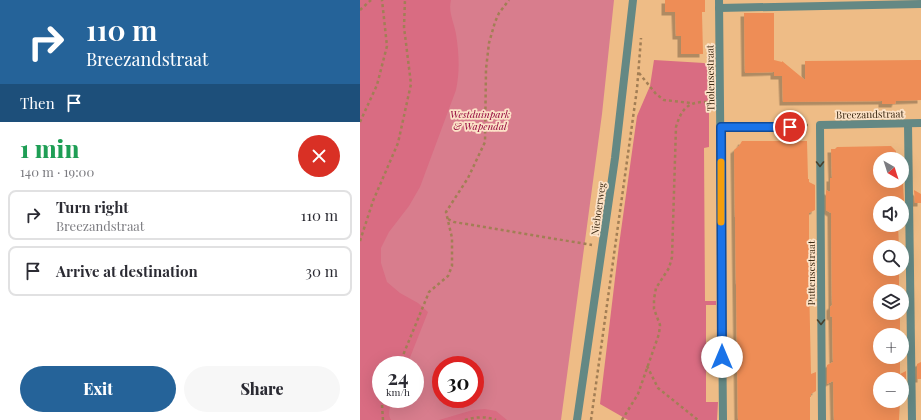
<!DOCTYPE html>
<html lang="en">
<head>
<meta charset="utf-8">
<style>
	body { margin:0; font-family:"Playfair Display",serif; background:#f7f7f7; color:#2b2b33; height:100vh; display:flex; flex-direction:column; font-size:15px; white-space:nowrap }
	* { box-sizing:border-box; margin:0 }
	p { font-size:13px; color:#7c7c81 }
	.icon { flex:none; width:22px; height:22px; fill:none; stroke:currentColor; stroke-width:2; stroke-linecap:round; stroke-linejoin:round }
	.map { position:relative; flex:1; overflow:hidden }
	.panel { display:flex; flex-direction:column; background:#fff; width:360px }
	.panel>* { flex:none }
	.top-card { background:#256399; color:#fff; overflow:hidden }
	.needle { width:26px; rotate:141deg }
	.fabs { position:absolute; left:513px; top:152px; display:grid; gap:8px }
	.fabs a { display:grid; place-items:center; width:36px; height:36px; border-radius:50%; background:#fff; box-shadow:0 4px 16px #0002; font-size:20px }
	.speed { position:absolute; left:12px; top:356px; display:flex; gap:8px; font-size:20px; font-weight:700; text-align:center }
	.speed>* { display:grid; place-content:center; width:52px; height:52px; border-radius:50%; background:#fff; box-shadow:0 4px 16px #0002; line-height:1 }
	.speed small { font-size:10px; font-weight:400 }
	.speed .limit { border:6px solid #d22; background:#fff; color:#111 }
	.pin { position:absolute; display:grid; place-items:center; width:34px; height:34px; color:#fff; margin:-17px; border:2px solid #fff; border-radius:50%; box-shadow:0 1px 4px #0007 }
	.me { position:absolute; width:44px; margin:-22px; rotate:0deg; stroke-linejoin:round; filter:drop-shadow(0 0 3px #0008) }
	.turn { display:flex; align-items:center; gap:14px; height:84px; padding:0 20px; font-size:18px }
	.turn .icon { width:52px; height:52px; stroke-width:2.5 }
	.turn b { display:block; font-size:28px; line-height:34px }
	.then { display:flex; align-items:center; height:38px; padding:0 20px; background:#0003; gap:8px; font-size:15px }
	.round { display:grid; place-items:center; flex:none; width:42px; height:42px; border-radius:21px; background:#f7f7f7 }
	.summary { display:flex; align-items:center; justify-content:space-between; height:68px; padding:0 20px }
	h1 { font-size:24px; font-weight:800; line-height:30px; color:#1e9e55 }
	.cta { display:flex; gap:8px; margin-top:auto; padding:8px 20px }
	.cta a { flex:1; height:46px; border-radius:24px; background:#256399; color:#fff; font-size:16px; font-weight:800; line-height:46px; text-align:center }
	.cta a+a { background:#f7f7f7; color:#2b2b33 }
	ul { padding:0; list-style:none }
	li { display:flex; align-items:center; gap:12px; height:50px; margin:0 8px 6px; padding:0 12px; border:2px solid #e1e1e2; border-radius:8px }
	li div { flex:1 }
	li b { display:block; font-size:15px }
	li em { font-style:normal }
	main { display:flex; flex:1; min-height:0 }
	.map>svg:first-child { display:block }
</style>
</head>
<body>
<main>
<section class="panel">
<div class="top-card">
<div class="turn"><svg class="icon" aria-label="right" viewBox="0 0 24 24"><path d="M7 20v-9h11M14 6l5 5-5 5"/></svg><div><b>110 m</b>Breezandstraat</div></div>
<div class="then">Then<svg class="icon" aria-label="arrive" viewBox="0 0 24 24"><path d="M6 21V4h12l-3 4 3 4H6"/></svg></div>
</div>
<div class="summary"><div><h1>1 min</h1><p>140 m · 19:00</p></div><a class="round" style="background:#d93025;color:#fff"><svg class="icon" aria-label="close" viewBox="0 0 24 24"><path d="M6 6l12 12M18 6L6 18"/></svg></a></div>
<ul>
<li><svg class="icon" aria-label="right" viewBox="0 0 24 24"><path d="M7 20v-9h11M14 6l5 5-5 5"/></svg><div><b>Turn right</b><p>Breezandstraat</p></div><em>110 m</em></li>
<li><svg class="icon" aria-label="arrive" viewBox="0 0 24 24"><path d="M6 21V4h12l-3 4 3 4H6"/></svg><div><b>Arrive at destination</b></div><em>30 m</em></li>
</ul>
<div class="cta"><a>Exit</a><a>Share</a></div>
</section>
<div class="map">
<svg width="561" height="420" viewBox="0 0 561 420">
	<defs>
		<filter id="shadow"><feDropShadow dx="-3.5" dy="3.5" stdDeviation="0" flood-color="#0004"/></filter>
	</defs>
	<rect width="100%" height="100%" fill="#eebc86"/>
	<!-- green -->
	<path fill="#d87d8d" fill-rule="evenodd" d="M 0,0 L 254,0 L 242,114 L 201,420 L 0,420 ZM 21,365 L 55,365 L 55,399 L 21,399 ZM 81,365 L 115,365 L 115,399 L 81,399 Z"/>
	<!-- forest -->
	<g fill="#d96c82">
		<path d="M 0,0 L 91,0 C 88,12 94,22 96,34 C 99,53 100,71 96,90 L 60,187 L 49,206 L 29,232 L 21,248 L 21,263 L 27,282 L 40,293 L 58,303 L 68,312 L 47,365 L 21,365 L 21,399 L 33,399 C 30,407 27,413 31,420 L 0,420 Z"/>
		<path d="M 294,60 L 344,63 L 349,66 L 349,147 L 344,148 L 345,301 L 356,301 L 356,305 L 346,305 L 346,402 L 358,402 L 357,420 L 268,420 L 240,404 L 259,245 L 277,116 L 290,86 Z"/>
		<path d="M 125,409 L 136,411 L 147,420 L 79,420 L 113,410 Z"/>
	</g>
	<!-- building -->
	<g fill="#ee8d56" filter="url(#shadow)">
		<path d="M 305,0 L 345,0 L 345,12 L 342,12 L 343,54 L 321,54 L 321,36 L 316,36 L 315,12 L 305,12 Z"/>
		<path d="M 384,13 L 414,13 L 414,60 L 422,62 L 422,61 L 445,80 L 445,61 L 561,60 L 561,100 L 536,101 L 535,104 L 522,104 L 522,101 L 423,102 L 422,76 L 414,76 L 414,72 L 385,73 Z"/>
		<path d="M 382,141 L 447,141 L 448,179 L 449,179 L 449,182 L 455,185 L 455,210 L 449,213 L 449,281 L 451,374 L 456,372 L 456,391 L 451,394 L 451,397 L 450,397 L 450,420 L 378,420 L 374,150 L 379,146 Z"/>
		<path d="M 531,146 L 536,151 L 536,159 L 520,159 L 520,181 L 537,181 L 543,184 L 544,201 L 538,198 L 538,203 L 520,203 L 520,225 L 538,225 L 539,247 L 520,247 L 520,269 L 539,269 L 539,291 L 520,291 L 520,313 L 540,313 L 540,335 L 520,335 L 520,357 L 540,357 L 540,374 L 546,371 L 546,379 L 520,379 L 520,401 L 540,401 L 539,420 L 474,420 L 473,381 L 467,384 L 467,365 L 473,362 L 472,317 L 470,316 L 470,307 L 472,305 L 471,213 L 466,210 L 466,190 L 470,192 L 470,178 L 472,178 L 471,149 L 475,149 L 477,147 Z"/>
		<path d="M 554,190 L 561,194 L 561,203 L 555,203 Z"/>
		<path d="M 561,362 L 561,379 L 557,379 L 557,364 Z"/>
	</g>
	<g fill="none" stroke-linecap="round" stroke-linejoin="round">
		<!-- path -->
		<g stroke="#a27e55" stroke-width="2.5" stroke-dasharray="3 3" stroke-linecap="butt">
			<path d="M 0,10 L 11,0"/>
			<path d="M 279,73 L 296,94 L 304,100 L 331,103"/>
			<path d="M 0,122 L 17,85 L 27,46 L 22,0"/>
			<path d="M 440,124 L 440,125 L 449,125"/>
			<path d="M 431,138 L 440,138 L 440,131"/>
			<path d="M 88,219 L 94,222 L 232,245"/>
			<path d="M 0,241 L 13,201 L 38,143 L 51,84 L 44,27 L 45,0"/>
			<path d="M 39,365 L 69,292 L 88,276 L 92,266 L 92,238 L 86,212 L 108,178 L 125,142 L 126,69 L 129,43 L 135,22 L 139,13 L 149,0"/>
			<path d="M 287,366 L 298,388 L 338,420"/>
			<path d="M 23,420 L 22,405 L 25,399"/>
			<path d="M 105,420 C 114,417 126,416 136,420"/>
			<path d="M 231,420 L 277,89 L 281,38"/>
			<path d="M 262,420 L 278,394 L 299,334 L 300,325 L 294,309 L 294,299 L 296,288 L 309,268 L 312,257 L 316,127 C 322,107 329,101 350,102"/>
		</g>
		<!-- service -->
		<path stroke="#648884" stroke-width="7" d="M 361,127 L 430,127"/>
		<!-- pedestrian -->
		<path stroke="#648884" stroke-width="8" d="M 359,8 L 561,4"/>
		<!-- minor -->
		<g stroke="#648884" stroke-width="8">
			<path d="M 359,0 L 363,420"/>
			<path d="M 548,124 L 552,420"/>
			<path d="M 462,420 L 460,125 L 561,123"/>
		</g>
		<!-- tertiary -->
		<path stroke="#648884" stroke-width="8" d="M 217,420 L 255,158 L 273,0"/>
	</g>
	<!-- one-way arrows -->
	<defs><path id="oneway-chevron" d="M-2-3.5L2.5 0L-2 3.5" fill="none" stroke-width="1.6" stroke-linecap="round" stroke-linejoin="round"/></defs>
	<g stroke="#46412e">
		<use href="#oneway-chevron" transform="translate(460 164) rotate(90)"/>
		<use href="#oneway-chevron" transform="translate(461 322) rotate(90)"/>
	</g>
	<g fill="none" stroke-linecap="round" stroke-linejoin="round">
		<defs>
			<path id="route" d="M 362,357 L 361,127 L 430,127"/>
		</defs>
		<!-- route casing -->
		<use href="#route" stroke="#114b97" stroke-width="10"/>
		<!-- route -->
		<use href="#route" stroke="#1a73e8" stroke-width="7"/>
		<!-- slow -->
		<path stroke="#f59e0b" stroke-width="7" d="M 361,162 L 361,222"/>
	</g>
	<g text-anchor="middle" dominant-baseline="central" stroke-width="3.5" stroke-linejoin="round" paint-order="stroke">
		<!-- street labels -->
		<g font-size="10" fill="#3c2912" stroke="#fce2c7">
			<text transform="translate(350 78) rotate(-91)">Tholensestraat</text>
			<text transform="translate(510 114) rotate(-1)">Breezandstraat</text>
			<text transform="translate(238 209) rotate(-82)">Nieboerweg</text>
			<text transform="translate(451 273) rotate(-90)">Puttensestraat</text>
		</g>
		<!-- park labels -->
		<g font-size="10" font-style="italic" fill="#91023a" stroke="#fce2c7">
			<text x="120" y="114">Westduinpark<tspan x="120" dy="12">&amp; Wapendal</tspan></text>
		</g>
	</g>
</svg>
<div class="fabs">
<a><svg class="needle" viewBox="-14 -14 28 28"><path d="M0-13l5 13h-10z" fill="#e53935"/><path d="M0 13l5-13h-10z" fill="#7c7c81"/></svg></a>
<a><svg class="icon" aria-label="sound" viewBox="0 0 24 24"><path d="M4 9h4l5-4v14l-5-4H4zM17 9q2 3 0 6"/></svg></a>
<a><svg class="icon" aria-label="search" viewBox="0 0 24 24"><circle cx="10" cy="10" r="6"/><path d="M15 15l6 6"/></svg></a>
<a><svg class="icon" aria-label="layers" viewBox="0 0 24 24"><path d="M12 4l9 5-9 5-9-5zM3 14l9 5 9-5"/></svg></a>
<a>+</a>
<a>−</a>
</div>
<div class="speed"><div>24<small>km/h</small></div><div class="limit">30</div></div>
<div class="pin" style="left:430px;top:127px;background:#d93025"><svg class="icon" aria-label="arrive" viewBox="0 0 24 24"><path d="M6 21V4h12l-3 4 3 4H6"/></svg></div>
<svg class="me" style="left:362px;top:357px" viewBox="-20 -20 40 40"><circle r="19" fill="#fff"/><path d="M0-13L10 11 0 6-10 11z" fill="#1a73e8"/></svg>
</div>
</main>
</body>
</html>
